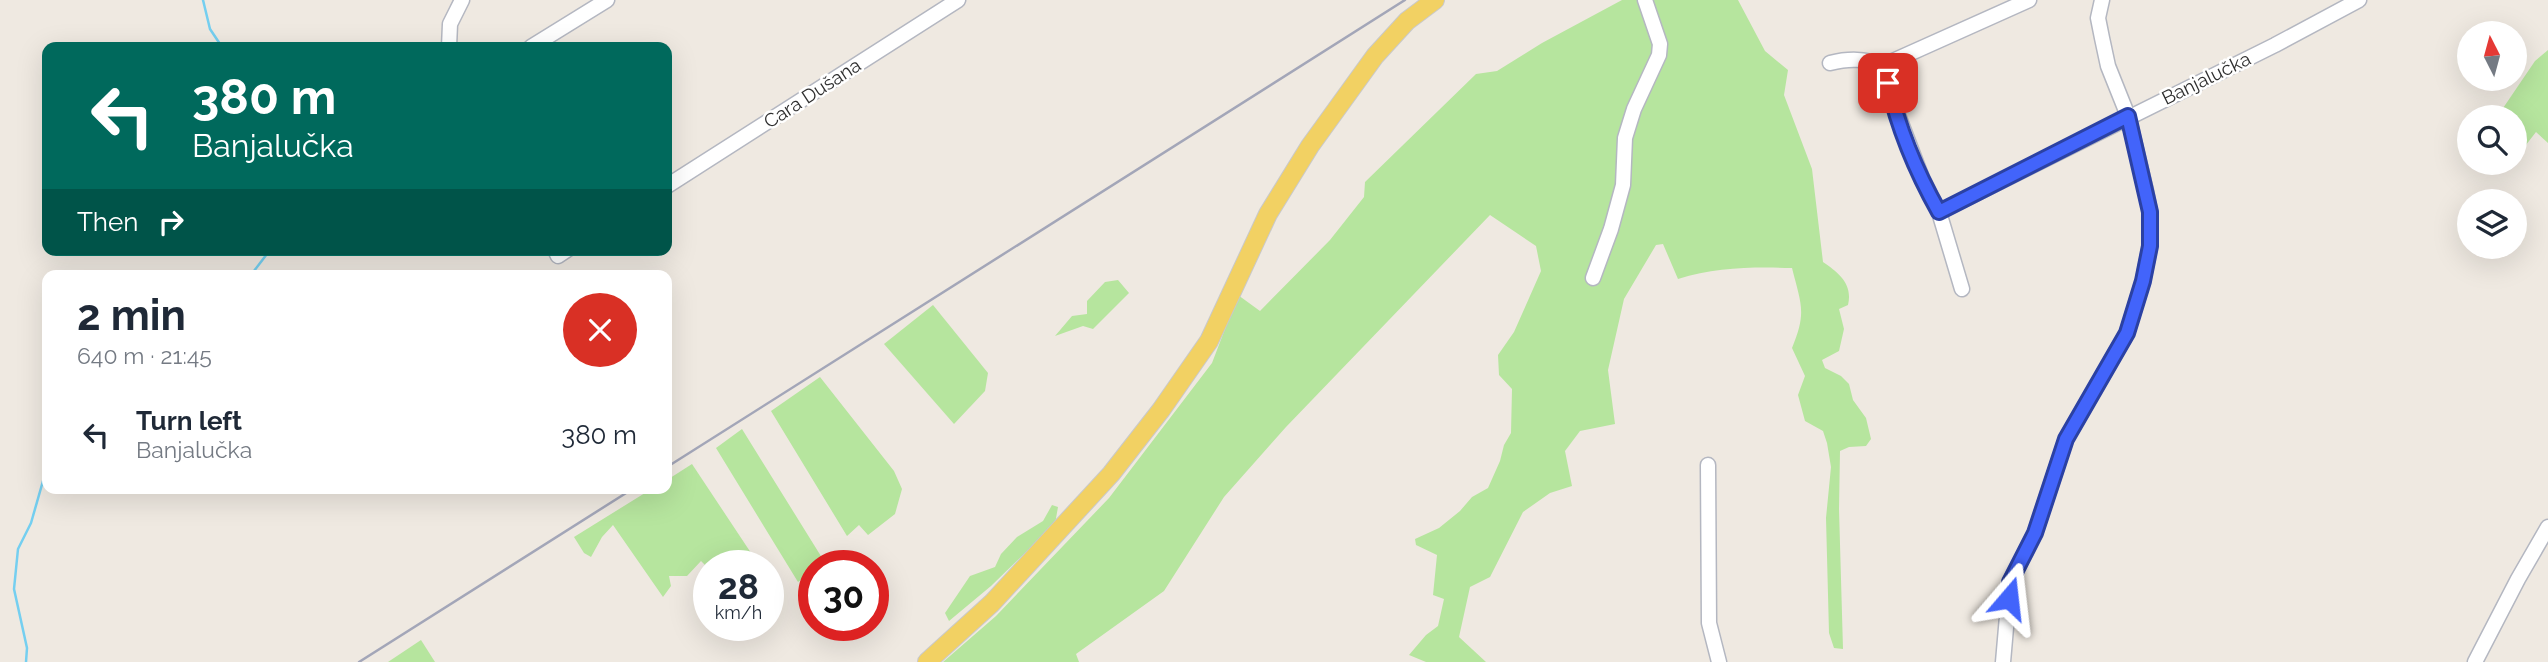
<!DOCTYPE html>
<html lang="en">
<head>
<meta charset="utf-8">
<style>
	body { margin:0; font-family:Raleway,sans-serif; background:#f2f2f3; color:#1f2937; height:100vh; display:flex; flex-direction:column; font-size:26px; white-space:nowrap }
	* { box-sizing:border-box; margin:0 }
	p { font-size:23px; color:#747a83 }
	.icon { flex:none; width:38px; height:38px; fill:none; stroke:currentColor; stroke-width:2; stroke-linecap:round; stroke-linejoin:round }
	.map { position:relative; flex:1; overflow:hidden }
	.drawer { position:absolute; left:42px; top:270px; width:630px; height:224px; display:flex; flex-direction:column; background:#fff; border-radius:14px; box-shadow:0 7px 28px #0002 }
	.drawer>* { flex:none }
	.guide { position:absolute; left:42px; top:42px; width:630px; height:214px; border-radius:14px; box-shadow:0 7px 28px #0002; background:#00695c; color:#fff; overflow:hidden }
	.needle { width:46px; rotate:354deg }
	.buttons { position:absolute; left:2457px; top:21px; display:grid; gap:14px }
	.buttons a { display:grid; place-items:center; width:70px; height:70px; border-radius:50%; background:#fff; box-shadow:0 7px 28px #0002; font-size:35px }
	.speed { position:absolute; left:693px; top:550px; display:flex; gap:14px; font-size:35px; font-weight:700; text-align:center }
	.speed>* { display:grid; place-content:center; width:91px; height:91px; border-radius:50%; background:#fff; box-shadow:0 7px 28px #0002; line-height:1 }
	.speed small { font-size:18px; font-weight:400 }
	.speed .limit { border:10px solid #d22; background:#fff; color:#111 }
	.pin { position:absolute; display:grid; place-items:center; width:60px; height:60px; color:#fff; margin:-30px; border-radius:14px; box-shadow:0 4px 10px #0006 }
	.me { position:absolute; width:77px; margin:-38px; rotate:17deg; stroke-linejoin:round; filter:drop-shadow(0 0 5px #0008) }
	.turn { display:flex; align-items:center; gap:24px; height:147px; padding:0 35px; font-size:32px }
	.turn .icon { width:91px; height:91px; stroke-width:2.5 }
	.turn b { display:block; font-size:49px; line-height:60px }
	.then { display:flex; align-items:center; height:66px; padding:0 35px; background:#0003; gap:14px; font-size:26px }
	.round { display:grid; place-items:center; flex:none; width:74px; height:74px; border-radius:37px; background:#f2f2f3 }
	.head { display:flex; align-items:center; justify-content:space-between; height:119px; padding:0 35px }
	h1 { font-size:42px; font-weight:700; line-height:52px }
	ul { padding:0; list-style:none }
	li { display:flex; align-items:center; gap:21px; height:91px; padding:0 35px }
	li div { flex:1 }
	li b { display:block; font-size:26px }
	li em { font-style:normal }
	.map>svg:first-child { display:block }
</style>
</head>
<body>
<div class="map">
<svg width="2548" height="662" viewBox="0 0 2548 662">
	<rect width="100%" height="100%" fill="#efe9e1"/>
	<!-- green -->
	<g fill="#b6e59e">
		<path d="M 1622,0 L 1738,0 L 1765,51 L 1788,70 L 1784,95 L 1812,169 L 1823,262 C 1839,273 1853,284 1848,305 L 1839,309 L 1844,329 L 1839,351 L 1822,360 L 1825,368 L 1841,376 L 1849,384 L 1853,400 L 1866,418 L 1871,439 L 1866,446 L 1849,447 L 1840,451 L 1839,509 L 1843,649 L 1834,648 L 1829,633 L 1826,518 L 1831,467 L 1827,443 L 1823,431 L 1805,421 L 1798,395 L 1805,376 L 1792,348 C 1807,312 1801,304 1792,268 C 1753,267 1716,267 1678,279 L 1663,244 L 1656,245 L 1624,299 L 1608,370 L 1615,424 L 1580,431 L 1565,451 L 1572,486 L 1550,493 L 1523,512 L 1490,577 L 1470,587 L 1459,637 L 1486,662 L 1426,662 L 1409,655 L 1426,635 L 1438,626 L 1444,599 L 1433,595 L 1437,555 L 1416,545 L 1415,539 L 1439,528 L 1460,511 L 1472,497 L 1488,488 L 1500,461 L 1504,445 L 1511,433 L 1512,389 L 1499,375 L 1498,355 L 1514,332 L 1541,271 L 1536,246 L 1490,215 L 1286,427 L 1224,497 L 1164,591 L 1076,654 L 1079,662 L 943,662 L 996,616 L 1109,498 L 1212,363 L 1238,295 L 1260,311 L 1330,240 L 1364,197 L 1365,182 L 1476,74 L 1497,71 L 1542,43 Z"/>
		<path d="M 2548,50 L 2548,143 L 2536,132 L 2515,159 L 2515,117 L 2497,117 L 2535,61 Z"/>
		<path d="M 1118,280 L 1129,293 L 1093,329 L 1083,326 L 1055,336 L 1072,316 L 1087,314 L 1087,301 L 1105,282 Z"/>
		<path d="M 933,305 L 988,373 L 985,391 L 954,424 L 884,344 Z"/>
		<path d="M 820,377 L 894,471 L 902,489 L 895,514 L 868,535 L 859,525 L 847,536 L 771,411 Z"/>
		<path d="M 742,429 L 824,561 L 820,565 L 814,565 L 814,570 L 798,582 L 716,448 Z"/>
		<path d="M 692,464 L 759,565 L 709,565 L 709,569 L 701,561 L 687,576 L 669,576 L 671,586 L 663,597 L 613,525 L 602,537 L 591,557 L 584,553 L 574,537 L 653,488 L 667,488 L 667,480 Z"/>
		<path d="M 1052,505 L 1058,507 L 1055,524 L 991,586 L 949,621 L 945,613 L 970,576 L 995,567 L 1001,554 L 1017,537 L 1043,521 Z"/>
		<path d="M 421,640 L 435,662 L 388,662 Z"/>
	</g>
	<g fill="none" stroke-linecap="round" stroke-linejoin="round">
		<!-- stream -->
		<g stroke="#75cff0" stroke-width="2.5">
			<path d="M 203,0 L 210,29 L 222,47"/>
			<path d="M 251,275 L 270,250"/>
			<path d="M 26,662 L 27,648 L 14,589 L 18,549 L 31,523 L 47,467"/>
		</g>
		<defs>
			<g id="minor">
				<path d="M 449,47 L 450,24 L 462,0"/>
				<path d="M 531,47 L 607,0"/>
				<path d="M 1830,63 C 1850,58 1864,59 1884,65"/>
				<path d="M 667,186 L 958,0"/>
				<path d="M 1939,212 L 2275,45 L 2359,0"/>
				<path d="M 555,250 L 558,256 L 567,250"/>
				<path d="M 1593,278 L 1611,229 L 1623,185 L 1625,138 L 1634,109 L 1659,55 L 1660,44 L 1645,0"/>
				<path d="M 1962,289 L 1939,212 L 1922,178 L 1893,102 L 1884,65 L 2029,0"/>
				<path d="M 1708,465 L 1709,623 L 1719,662"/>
				<path d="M 2003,662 L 2010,582 L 2035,533 L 2066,439 L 2127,333 L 2143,281 L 2150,246 L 2150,212 L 2146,191 L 2128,116 L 2108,66 L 2102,38 L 2098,18 L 2102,0"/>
				<path d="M 2475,662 L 2518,579 L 2548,527"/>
			</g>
			<path id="major" d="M 927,662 L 992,603 L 1111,474 L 1161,410 L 1209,341 L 1268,214 L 1310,146 L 1375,56 L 1407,21 L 1435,0"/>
		</defs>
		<!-- minor casing -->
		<use href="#minor" stroke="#b4b7c1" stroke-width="17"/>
		<!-- major casing -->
		<use href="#major" stroke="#c9c9c9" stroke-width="20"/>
		<!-- minor -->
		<use href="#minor" stroke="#fff" stroke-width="14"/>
		<!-- major -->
		<use href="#major" stroke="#f2d163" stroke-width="18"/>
		<!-- rail -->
		<g stroke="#a3a6b8" stroke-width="2.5">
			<path d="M 667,467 L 1405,0"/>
			<path d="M 359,662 L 634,488"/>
		</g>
	</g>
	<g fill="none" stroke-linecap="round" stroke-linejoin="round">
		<defs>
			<path id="route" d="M 1888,83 C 1898,127 1917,173 1939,212 L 2128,116 L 2150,212 L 2150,246 L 2143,281 L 2127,333 L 2066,439 L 2035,533 L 2010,582 L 2009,598"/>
		</defs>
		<!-- route casing -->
		<use href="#route" stroke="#2b41a3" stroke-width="18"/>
		<!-- route -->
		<use href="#route" stroke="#4264fb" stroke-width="12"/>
	</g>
	<g text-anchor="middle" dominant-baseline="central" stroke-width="5" stroke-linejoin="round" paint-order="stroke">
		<!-- street labels -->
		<g font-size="19" fill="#2e2e2e" stroke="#fff">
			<text transform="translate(2206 78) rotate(-26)">Banjalučka</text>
			<text transform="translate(812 93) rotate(-33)">Cara Dušana</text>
		</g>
	</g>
</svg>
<div class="buttons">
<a><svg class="needle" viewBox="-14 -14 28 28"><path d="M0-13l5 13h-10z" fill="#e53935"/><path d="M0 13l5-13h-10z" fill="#747a83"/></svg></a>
<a><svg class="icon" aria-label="search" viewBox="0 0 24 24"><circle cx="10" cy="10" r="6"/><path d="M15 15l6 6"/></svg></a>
<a><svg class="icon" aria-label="layers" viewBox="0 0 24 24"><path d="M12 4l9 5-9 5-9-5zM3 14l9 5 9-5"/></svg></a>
</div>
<div class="speed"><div>28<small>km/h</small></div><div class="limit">30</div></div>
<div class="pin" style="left:1888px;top:83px;background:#d93025"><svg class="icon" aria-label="arrive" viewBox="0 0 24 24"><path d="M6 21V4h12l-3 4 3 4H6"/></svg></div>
<svg class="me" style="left:2009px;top:598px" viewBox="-20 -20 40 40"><path d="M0-17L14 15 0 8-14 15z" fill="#4264fb" stroke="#fff" stroke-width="4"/></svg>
<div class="guide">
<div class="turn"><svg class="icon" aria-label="left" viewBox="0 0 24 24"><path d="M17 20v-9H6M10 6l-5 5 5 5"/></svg><div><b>380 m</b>Banjalučka</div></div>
<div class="then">Then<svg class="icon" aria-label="right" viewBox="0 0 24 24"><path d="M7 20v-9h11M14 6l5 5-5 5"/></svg></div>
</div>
<section class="drawer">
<div class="head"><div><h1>2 min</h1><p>640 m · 21:45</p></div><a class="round" style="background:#d93025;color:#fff"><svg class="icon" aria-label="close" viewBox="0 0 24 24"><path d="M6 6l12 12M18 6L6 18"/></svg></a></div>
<ul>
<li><svg class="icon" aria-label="left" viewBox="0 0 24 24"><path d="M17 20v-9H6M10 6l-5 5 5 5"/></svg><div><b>Turn left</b><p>Banjalučka</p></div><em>380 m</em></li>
</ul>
</section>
</div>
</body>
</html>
